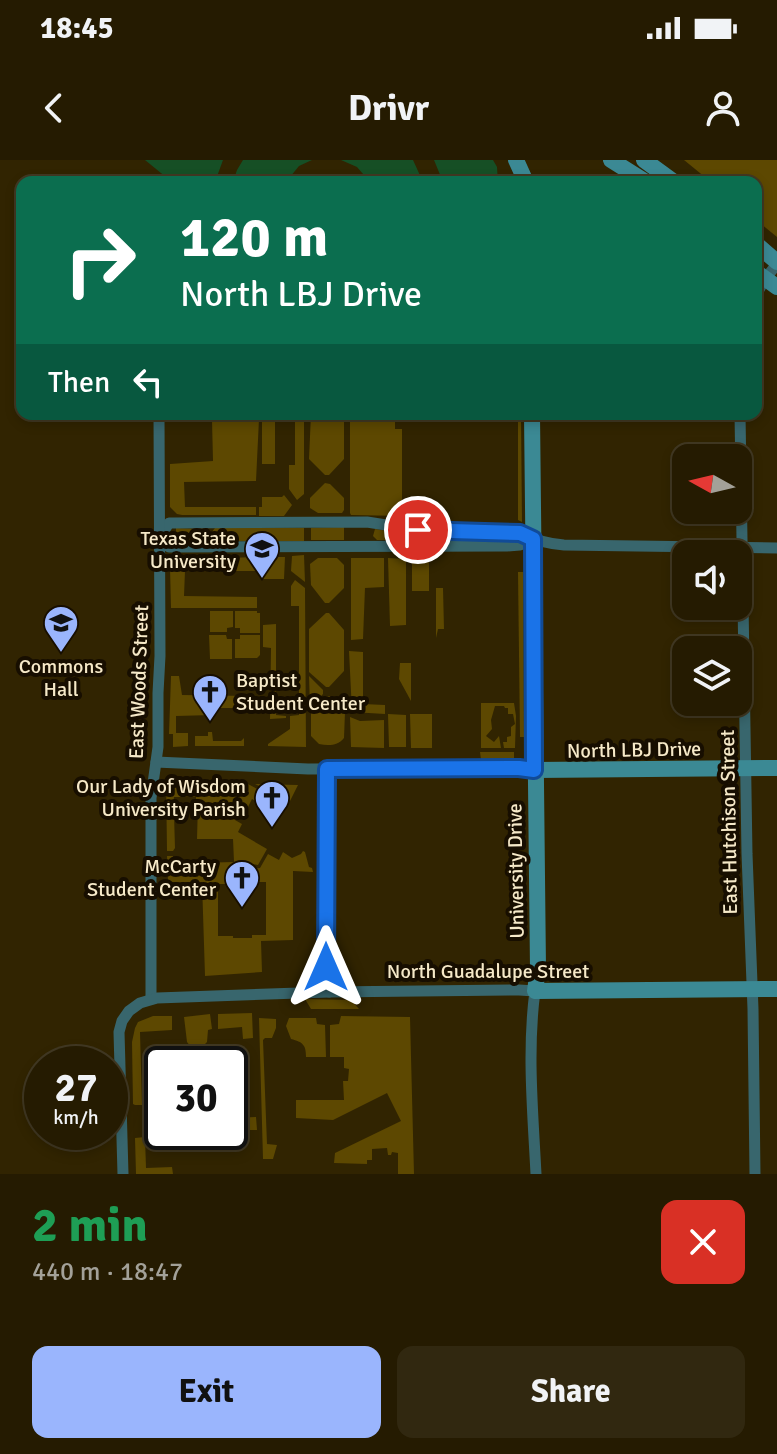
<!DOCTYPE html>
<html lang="en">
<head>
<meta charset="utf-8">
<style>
	body { margin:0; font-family:Signika,sans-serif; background:#312810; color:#f1f3f6; height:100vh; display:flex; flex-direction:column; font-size:30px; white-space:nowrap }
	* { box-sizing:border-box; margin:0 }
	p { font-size:26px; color:#a3a199 }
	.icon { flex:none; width:44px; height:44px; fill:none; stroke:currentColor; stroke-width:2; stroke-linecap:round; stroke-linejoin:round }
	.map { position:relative; height:1014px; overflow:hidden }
	.details { display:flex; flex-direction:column; background:#251b01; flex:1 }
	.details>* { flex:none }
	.guide { position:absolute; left:16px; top:16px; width:746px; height:244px; border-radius:16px; box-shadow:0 4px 12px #0003,0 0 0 2px #423923; background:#0b6e4f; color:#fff; overflow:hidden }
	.needle { width:52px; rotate:278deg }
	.tools { position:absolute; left:672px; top:284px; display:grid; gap:16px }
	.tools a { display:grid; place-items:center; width:80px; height:80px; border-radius:16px; background:#251b01; box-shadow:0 4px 12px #0003,0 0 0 2px #423923; font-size:40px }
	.speed { position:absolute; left:24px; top:886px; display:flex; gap:16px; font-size:40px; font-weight:700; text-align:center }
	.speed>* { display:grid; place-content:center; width:104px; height:104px; border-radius:50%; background:#251b01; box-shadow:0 4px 12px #0003,0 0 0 2px #423923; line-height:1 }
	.speed small { font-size:20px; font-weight:400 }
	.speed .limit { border:4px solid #111; border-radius:12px; background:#fff; color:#111 }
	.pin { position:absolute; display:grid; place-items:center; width:68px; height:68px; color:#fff; margin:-34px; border:4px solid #fff; border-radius:50%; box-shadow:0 2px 8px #0007 }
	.me { position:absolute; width:88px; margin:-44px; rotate:0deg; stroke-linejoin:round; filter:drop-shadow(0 0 6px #0008) }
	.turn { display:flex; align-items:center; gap:28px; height:168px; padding:0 32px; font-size:36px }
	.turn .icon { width:104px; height:104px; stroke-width:2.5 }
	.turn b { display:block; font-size:56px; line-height:68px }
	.then { display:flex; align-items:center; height:76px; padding:0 32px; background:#0003; gap:16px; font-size:30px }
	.round { display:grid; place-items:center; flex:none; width:84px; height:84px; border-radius:16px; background:#312810 }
	.overview { display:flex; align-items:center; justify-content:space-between; height:136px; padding:0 32px }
	h1 { font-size:48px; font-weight:700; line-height:60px; color:#1e9e55 }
	.button { display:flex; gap:16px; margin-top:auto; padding:16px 32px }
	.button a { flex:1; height:92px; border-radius:16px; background:#9ab5fd; color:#111; font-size:32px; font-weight:700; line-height:92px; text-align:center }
	.button a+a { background:#312810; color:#f1f3f6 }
	.status { display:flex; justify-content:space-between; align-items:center; height:56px; padding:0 40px; background:#251b01; direction:ltr }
	.status svg { height:22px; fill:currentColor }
	header { display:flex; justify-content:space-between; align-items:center; height:104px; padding:0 32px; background:#251b01; font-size:36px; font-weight:700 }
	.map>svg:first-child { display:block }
</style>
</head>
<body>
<div class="status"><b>18:45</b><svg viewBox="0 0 49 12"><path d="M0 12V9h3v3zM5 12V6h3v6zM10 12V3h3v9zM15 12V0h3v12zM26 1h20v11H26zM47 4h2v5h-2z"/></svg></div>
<header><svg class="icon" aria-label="back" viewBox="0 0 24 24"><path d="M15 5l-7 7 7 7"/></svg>Drivr<svg class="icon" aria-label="person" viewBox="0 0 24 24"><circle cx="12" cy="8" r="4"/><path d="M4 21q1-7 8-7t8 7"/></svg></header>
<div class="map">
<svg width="777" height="1014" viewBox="0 0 777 1014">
	<rect width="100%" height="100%" fill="#312401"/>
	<!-- green -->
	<g fill="#5d4801" fill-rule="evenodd">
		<path d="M 684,0 L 777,0 L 777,77 L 756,60 L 756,22 L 711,22 Z"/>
		<rect x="262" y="254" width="13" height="50"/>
		<path d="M 295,254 L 304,254 L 304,334 L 297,340 L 289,329 L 289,305 L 295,305 Z"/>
		<path d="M 311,254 L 344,255 L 344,299 L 329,315 L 325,315 L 309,299 Z"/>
		<path d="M 350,254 L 395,254 L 395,269 L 402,269 L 402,356 L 351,355 L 350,353 Z"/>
		<path d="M 518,254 L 521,254 L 522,362 L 518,360 Z"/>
		<path d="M 259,259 L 256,321 L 184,322 L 185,347 L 256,347 L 256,355 L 182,355 L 177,354 L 170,347 L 170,304 L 213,301 L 212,260 Z"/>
		<path d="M 325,323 L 330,324 L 344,338 L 344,350 L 342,353 L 318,353 L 310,348 L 310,338 Z"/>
		<path d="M 284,335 L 292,345 L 284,356 L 259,356 L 259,347 L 262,347 L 262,337 L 282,337 Z"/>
		<path d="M 344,367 L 344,380 L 311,380 L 311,368 Z"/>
		<path d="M 176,368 L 199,369 L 199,381 L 176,381 Z"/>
		<path d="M 215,368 L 304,368 L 304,381 L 213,381 L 211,373 Z"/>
		<path d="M 375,369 L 435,378 L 500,377 L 500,380 L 377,380 L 373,376 Z"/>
		<path d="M 304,395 L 305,422 L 291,411 L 292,396 Z"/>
		<path d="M 255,397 L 255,411 L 185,411 L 184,436 L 257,437 L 257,448 L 171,448 L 170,408 L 173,401 L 176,400 Z"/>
		<path d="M 259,397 L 285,397 L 284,419 L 263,419 L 263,411 L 259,411 Z"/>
		<path d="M 318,398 L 337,398 L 344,405 L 344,428 L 329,443 L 325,443 L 311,425 L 310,404 Z"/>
		<path d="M 351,398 L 384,398 L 384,427 L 365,428 L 363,479 L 351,480 Z"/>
		<path d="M 388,398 L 406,399 L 406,465 L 390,466 Z"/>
		<rect x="412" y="398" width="17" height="33"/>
		<path d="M 518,412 L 523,412 L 524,577 L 520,577 Z"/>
		<path d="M 295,420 L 305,428 L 306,587 L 268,586 L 268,584 L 290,569 L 290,556 L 299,555 L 299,446 L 291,446 L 291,426 Z"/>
		<path d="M 436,428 L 443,428 L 444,469 L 438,469 L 436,478 Z"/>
		<path d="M 210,451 L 233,451 L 233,467 L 227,468 L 227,472 L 210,472 Z"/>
		<path d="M 235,451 L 257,451 L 257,453 L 260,453 L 260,473 L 240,473 L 240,468 L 235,468 Z"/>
		<path d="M 326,453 L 329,453 L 344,470 L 344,511 L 329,527 L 326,527 L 309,512 L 309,469 Z"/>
		<path d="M 276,464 L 276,555 L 286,556 L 286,558 L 270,559 L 271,488 L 263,487 L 263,465 Z"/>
		<path d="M 209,475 L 226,475 L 227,479 L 232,479 L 232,499 L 210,499 Z"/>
		<path d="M 240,475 L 260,475 L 260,495 L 257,498 L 235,498 L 235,479 L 240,479 Z"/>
		<path d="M 349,491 L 363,492 L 363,544 L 385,545 L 385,554 L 352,552 Z"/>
		<path d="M 400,503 L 411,503 L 411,541 L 399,519 Z"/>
		<path d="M 171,516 L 179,516 L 182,535 L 248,536 L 248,548 L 213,548 L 213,555 L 176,556 L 176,573 L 188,573 L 188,586 L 173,587 L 173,574 L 169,574 Z"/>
		<path d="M 309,516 L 323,530 L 323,534 L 310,548 Z"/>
		<path d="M 326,536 L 330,536 L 345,552 L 344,578 C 338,586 328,586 319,584 L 311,576 L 311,553 Z"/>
		<path d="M 481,543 L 514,543 L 516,556 L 515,588 L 504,588 L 503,582 L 507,582 L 507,577 L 511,576 L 511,567 L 515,564 L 513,554 L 508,554 L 508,548 L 505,548 L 504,546 L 495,546 L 491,560 L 492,569 L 486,576 L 494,582 L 499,576 L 501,588 L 481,588 Z"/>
		<path d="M 388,554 L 406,555 L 406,587 L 389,587 Z"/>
		<path d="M 410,554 L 432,554 L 432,588 L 411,588 Z"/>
		<path d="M 350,557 L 360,561 L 384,560 L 384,588 L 351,587 Z"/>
		<path d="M 208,572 L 212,572 L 213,581 L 241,581 L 244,578 L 244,586 L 195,586 L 195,576 L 208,576 Z"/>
		<path d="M 480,592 L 514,592 L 514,600 L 481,600 Z"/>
		<path d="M 166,618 L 179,618 L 214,625 L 214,634 L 242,635 L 243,623 L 246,623 L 287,645 L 282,651 L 271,644 L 268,648 L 252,639 L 248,647 L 244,645 L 235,660 L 242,664 L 238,672 L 267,689 L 258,705 L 246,703 L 246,706 L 252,709 L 260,708 L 268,694 L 279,700 L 283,692 L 292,698 L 301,694 L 303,691 L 305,692 L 309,707 L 312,708 L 313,712 L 293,711 L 293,780 L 261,781 L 262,812 L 205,816 L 202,722 L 168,722 L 167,696 L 173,696 L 175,712 L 180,712 L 180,715 L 190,715 L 191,712 L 195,711 L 195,703 L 234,702 L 233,679 L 197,679 L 198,642 L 196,642 L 196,637 L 174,637 L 172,654 L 174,654 L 175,688 L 173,691 L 167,691 ZM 246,722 L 266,722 L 266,775 L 252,775 L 252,778 L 233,778 L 233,776 L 218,776 L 218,724 L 245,724 Z"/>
		<path d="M 255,624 L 298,625 L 290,641 Z"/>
		<path d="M 305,839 L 351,840 L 359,849 L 311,849 Z"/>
		<path d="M 252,853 L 253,878 L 243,879 L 242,867 L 218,869 L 218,854 Z"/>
		<path d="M 210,854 L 212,869 L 208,870 L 207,882 L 202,887 L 191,887 L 187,882 L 184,857 Z"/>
		<path d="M 153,856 L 172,856 L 172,870 L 140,872 L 142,945 L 135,945 L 133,944 L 132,882 L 135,868 L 138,862 Z"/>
		<path d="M 341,856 L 410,857 L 414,1014 L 398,1014 L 398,993 L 392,992 L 391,995 L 388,995 L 387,988 L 372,989 L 372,1000 L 367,1000 L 367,1004 L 334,1003 L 335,993 L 401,961 L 387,933 L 333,960 L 296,958 L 296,940 L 344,940 L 343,921 L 348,921 L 349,909 L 344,908 L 344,897 L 330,897 L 330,865 L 339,864 Z"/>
		<path d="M 259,858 L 276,859 L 276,868 L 272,878 L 265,878 L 263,880 L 267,984 L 277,985 L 273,999 L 263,999 Z"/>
		<path d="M 289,858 L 316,858 L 317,864 L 325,865 L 326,897 L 306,897 C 306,885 303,882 291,879 L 286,866 Z"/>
		<path d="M 256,957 L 257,970 L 239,970 L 237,966 L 230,960 L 230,958 Z"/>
		<path d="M 145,977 L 146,1008 L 172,1007 L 173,1014 L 136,1014 L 135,978 Z"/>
	</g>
	<!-- water -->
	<g fill="#164f25">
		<path d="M 145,0 L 223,0 L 215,22 L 172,22 Z"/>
		<path d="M 243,0 L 312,0 L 299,6 L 286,22 L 233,22 L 237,10 Z"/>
		<path d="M 341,0 L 413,0 L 423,22 L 370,22 L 357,7 Z"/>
		<path d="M 434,0 L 493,0 L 497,7 L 498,22 L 443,22 Z"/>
	</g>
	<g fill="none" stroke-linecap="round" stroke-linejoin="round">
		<!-- street -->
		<g stroke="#38666d" stroke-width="11">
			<path d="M 756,135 L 765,119 L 777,104"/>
			<path d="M 740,254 L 747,694 L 753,849 L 755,1014"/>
			<path d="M 160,377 L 169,363 L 172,363 L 367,362 L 418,370 L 520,373 C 535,380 547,384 564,385 L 777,388"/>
			<path d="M 160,377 L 169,387 L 172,387 L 507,386 L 520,385 L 533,379"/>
			<path d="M 156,602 L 308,609 L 519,608 L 534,610"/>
			<path d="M 327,609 L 326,818 L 329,832"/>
			<path d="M 151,839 L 151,638 L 158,587 L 158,533 L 160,496 L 159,254"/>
			<path d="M 123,1014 L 119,872 L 122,861 L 129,851 L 140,843 L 157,838 L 329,832 L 519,830 L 535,831 C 527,891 533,954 536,1014"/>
		</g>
		<!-- secondary -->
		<g stroke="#3b8994" stroke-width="16">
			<path d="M 516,0 L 526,22"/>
			<path d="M 611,0 L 646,22"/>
			<path d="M 644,0 L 674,22"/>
			<path d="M 756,84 L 777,102"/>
			<path d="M 756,112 L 777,127"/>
			<path d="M 532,254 L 538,809 L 535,831 L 777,829"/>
			<path d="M 534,610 L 777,608"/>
		</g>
	</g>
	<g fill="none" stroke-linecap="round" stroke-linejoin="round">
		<defs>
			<path id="route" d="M 326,807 L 327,609 L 519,608 L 534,610 L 533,379 L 520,373 L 418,370"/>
		</defs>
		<!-- route casing -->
		<use href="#route" stroke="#114b97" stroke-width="20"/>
		<!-- route -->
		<use href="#route" stroke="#1a73e8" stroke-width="14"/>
	</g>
	<!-- icons -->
	<defs>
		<symbol id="university-pin" viewBox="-11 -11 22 30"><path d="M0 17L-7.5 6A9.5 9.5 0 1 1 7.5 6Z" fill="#9ab5fd" stroke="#170e00"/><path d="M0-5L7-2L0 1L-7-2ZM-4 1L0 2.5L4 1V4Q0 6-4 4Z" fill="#111"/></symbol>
		<symbol id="church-pin" viewBox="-11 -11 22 30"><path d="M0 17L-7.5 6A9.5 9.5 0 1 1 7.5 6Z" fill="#9ab5fd" stroke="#170e00"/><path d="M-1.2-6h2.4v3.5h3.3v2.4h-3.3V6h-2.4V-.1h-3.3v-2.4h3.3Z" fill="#111"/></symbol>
	</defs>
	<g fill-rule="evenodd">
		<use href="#university-pin" x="242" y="369" width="40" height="54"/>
		<use href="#university-pin" x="41" y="443" width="40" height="54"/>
		<use href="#church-pin" x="190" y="512" width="40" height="54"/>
		<use href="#church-pin" x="252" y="618" width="40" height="54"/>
		<use href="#church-pin" x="222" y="698" width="40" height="54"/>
	</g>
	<g text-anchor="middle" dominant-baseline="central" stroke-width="8" stroke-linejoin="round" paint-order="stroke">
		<!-- poi labels -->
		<g font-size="20" fill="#f6e9c8" stroke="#170e00" text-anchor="end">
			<text x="236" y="378">Texas State<tspan x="236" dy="23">University</tspan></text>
			<text x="61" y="506" text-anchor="middle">Commons<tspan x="61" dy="23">Hall</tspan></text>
			<text x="236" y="520" text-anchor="start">Baptist<tspan x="236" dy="23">Student Center</tspan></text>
			<text x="246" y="626">Our Lady of Wisdom<tspan x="246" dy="23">University Parish</tspan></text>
			<text x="216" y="706">McCarty<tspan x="216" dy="23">Student Center</tspan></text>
		</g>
		<!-- street labels -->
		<g font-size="20" fill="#f6e9c8" stroke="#170e00">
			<text transform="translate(139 522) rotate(-88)">East Woods Street</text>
			<text transform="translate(634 590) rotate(-1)">North LBJ Drive</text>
			<text transform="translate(729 662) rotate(-91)">East Hutchison Street</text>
			<text transform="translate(516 711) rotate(-91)">University Drive</text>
			<text x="488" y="811">North Guadalupe Street</text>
		</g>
	</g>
</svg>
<div class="tools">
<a><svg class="needle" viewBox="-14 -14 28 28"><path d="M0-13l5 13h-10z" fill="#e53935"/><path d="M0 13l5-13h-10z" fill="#a3a199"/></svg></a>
<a><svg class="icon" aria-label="sound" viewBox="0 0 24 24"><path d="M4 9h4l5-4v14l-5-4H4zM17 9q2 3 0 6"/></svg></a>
<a><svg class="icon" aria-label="layers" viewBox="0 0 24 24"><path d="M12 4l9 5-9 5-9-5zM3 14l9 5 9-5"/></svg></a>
</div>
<div class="speed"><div>27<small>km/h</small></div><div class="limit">30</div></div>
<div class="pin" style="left:418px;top:370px;background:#d93025"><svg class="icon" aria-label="arrive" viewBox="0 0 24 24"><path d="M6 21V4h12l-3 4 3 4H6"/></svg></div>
<svg class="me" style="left:326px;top:807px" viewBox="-20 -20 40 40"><path d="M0-17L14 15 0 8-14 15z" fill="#1a73e8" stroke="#fff" stroke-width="4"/></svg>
<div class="guide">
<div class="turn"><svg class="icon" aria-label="right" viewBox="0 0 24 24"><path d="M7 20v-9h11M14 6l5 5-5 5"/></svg><div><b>120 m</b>North LBJ Drive</div></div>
<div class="then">Then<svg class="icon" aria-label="left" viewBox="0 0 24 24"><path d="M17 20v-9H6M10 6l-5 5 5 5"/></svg></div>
</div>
</div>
<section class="details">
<div class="overview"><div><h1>2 min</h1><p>440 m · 18:47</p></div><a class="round" style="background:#d93025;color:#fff"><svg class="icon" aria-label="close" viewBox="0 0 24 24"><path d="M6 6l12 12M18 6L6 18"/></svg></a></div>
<div class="button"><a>Exit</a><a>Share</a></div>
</section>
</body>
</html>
